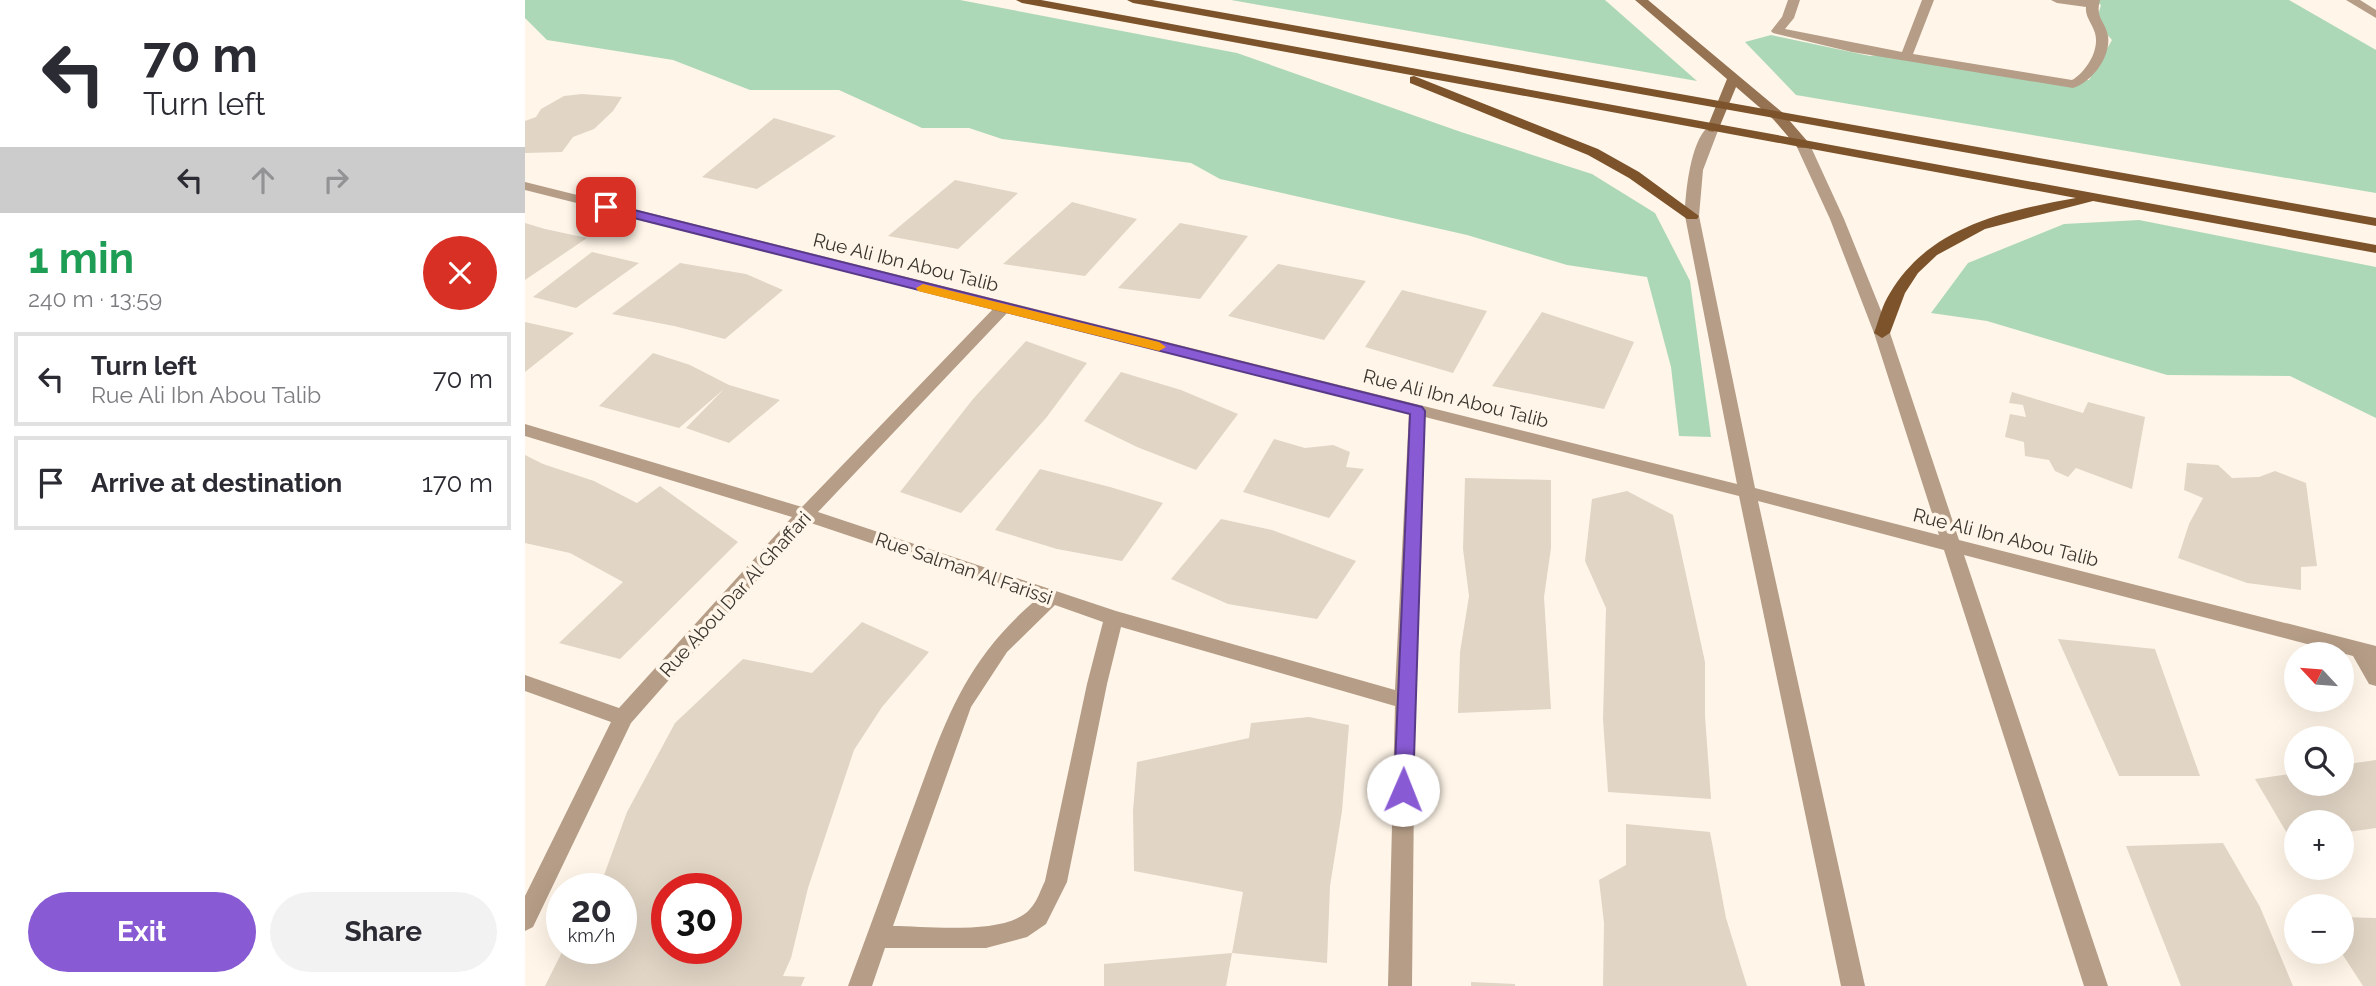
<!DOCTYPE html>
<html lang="en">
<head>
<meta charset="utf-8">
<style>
	body { margin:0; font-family:Raleway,sans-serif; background:#f2f2f3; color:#2b2b33; height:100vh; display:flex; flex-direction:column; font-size:26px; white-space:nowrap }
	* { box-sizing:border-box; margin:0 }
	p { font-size:23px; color:#7c7c81 }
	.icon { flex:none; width:38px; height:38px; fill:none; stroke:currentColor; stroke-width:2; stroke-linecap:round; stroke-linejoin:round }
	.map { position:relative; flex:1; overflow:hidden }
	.panel { display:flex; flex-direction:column; background:#fff; width:525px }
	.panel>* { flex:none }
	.guide { background:#fff; color:#2b2b33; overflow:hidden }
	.needle { width:46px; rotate:296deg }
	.controls { position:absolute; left:1759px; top:642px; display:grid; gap:14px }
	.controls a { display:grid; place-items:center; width:70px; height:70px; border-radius:50%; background:#fff; box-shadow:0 7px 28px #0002; font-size:35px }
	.speed { position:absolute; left:21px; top:873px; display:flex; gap:14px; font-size:35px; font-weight:700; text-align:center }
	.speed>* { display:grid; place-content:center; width:91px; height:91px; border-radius:50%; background:#fff; box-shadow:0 7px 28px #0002; line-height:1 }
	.speed small { font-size:18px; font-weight:400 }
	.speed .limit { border:10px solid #d22; background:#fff; color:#111 }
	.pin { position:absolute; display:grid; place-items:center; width:60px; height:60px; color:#fff; margin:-30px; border-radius:14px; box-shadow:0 4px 10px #0006 }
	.me { position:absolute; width:77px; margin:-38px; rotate:1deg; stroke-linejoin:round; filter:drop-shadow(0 0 5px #0008) }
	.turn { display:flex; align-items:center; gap:24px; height:147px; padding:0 28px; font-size:32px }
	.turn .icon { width:91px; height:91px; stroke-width:2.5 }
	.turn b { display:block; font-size:49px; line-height:60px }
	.lanes { display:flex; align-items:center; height:66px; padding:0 28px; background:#0003; justify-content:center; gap:35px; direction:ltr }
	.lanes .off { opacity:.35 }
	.round { display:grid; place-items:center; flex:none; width:74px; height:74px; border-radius:37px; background:#f2f2f3 }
	.headline { display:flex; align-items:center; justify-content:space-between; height:119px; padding:0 28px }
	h1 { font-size:42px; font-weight:700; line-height:52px; color:#1e9e55 }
	.primary-button { display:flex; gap:14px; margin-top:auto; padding:14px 28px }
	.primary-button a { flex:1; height:80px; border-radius:42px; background:#885ad3; color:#fff; font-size:28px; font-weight:700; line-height:80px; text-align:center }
	.primary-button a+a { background:#f2f2f3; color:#2b2b33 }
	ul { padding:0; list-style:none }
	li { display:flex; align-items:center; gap:21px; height:94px; margin:0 14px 10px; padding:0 14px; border:4px solid #e1e1e2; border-radius:0px }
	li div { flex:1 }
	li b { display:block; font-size:26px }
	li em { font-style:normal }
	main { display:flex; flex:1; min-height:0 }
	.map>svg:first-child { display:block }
</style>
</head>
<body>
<main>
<section class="panel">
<div class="guide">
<div class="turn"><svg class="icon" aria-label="left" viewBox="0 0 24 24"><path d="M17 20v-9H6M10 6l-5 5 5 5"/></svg><div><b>70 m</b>Turn left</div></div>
<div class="lanes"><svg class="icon" aria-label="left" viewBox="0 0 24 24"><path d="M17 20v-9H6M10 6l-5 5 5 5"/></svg><svg class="icon off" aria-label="ahead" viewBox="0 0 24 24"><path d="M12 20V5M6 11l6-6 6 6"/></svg><svg class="icon off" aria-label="right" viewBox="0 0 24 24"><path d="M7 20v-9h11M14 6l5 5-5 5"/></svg></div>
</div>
<div class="headline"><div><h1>1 min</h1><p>240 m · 13:59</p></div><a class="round" style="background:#d93025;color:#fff"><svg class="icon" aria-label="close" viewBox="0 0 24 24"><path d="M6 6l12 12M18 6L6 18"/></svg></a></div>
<ul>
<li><svg class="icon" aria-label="left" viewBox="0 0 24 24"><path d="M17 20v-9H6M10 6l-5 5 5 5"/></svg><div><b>Turn left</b><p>Rue Ali Ibn Abou Talib</p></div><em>70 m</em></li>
<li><svg class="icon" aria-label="arrive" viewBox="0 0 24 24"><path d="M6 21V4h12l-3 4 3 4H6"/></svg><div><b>Arrive at destination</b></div><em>170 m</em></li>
</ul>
<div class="primary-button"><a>Exit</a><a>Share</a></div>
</section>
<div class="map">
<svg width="1851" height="986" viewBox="0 0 1851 986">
	<rect width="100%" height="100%" fill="#fff5e8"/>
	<!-- green -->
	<g fill="#add8b7">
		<path d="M 0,0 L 435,0 L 712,53 L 936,132 L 1067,174 L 1130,213 L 1165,281 L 1186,437 L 1154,436 L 1146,367 L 1122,277 L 1042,265 L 942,235 L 695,179 L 666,163 L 477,139 L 444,128 L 397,128 L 314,90 L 225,90 L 148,60 L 22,40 L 0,18 Z"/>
		<path d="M 706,0 L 1080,0 L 1172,81 Z"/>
		<path d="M 1568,0 L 1764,0 L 1851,50 L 1851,193 L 1271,95 L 1220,42 L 1246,35 L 1345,56 L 1373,52 L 1517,82 L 1564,80 L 1587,40 L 1571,22 L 1576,5 Z"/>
		<path d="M 1614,220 L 1851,267 L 1851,418 L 1765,376 L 1642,375 L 1462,321 L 1406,313 L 1443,263 L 1539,224 Z"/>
	</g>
	<!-- building -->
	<g fill="#e1d5c5" fill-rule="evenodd">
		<path d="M 57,94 L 97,97 L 88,111 L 69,129 L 48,137 L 37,152 L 0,153 L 0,121 L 11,117 L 16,109 L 39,96 Z"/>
		<path d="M 249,118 L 311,136 L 232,189 L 177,177 Z"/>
		<path d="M 430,180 L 493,193 L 433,249 L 363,236 Z"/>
		<path d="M 547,202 L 612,219 L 560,276 L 478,264 Z"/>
		<path d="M 0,223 L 20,229 L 62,238 L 0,280 Z"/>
		<path d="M 655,223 L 723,236 L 675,299 L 593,288 Z"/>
		<path d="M 67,252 L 114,263 L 51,308 L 8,297 Z"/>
		<path d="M 155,263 L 221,274 L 258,290 L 200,339 L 149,326 L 87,314 Z"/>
		<path d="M 753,264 L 841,281 L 799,340 L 703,316 Z"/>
		<path d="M 877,290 L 962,311 L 928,373 L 840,347 Z"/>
		<path d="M 1017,312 L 1109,342 L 1079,409 L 967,386 Z"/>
		<path d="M 0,322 L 49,333 L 0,372 Z"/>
		<path d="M 501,341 L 562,363 L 521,418 L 436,513 L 375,492 L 448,399 Z"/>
		<path d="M 128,353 L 165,365 L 204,385 L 255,400 L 204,443 L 161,428 L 199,389 L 154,428 L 74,406 Z"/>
		<path d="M 596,372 L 656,390 L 713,414 L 671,470 L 612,447 L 559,421 Z"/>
		<path d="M 1487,392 L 1558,413 L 1563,402 L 1620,417 L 1607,489 L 1551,468 L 1543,477 L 1530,471 L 1524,460 L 1500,456 L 1499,442 L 1480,437 L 1485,414 L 1501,417 L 1498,405 L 1484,403 Z"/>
		<path d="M 749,439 L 780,448 L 808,445 L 825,452 L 821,467 L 839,469 L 804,518 L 718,492 Z"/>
		<path d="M 0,455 L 18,464 L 69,481 L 112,503 L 135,486 L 213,542 L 95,659 L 34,643 L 98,582 L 45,553 L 0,543 Z"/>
		<path d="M 1662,463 L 1693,465 L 1707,478 L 1734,477 L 1750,471 L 1781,483 L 1792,566 L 1776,567 L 1776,590 L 1722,583 L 1653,558 L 1664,524 L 1678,498 L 1659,490 Z"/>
		<path d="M 515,469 L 585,487 L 638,503 L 597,561 L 532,549 L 470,530 Z"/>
		<path d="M 940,478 L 1026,480 L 1026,548 L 1019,597 L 1026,709 L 933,713 L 935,652 L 944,596 L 938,549 Z"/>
		<path d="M 1102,491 L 1148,515 L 1180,662 L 1180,716 L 1186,799 L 1083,792 L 1078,719 L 1081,608 L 1060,561 L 1067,499 Z"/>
		<path d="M 696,519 L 747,530 L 831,561 L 792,619 L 703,604 L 646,579 Z"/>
		<path d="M 337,622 L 404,652 L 357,707 L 329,750 L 283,888 L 266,958 L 258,976 L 280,977 L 276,986 L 20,986 L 39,948 L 96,948 L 96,889 L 74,889 L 102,812 L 150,723 L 218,659 L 287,673 ZM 142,889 L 201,889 L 201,948 L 142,948 Z"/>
		<path d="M 1533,639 L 1630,649 L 1675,776 L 1594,776 Z"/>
		<path d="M 784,717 L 824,725 L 817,811 L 805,886 L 802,963 L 707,953 L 701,986 L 579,986 L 579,964 L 707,953 L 718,892 L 609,871 L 608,811 L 612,762 L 724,738 L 726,723 Z"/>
		<path d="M 1851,760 L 1851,828 L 1816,833 L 1816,822 L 1771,822 L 1771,840 L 1766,840 L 1730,779 L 1771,773 L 1771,784 L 1816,784 L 1816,765 Z"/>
		<path d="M 1101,824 L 1185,832 L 1201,918 L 1222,986 L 1078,986 L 1079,923 L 1074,880 L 1101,865 Z"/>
		<path d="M 1698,843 L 1735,907 L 1768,986 L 1656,986 L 1601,846 Z"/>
		<path d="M 1816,917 L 1851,918 L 1851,986 L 1838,986 L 1816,952 Z"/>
		<path d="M 946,982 L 990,984 L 990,986 L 946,986 Z"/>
	</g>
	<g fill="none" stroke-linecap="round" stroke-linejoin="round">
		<!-- street -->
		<g fill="#b59d87" fill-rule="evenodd">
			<path d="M 1263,0 L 1275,0 L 1269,18 L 1260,29 L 1377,52 L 1397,0 L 1409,0 L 1388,54 L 1547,80 C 1561,72 1575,50 1570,33 C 1567,23 1560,17 1561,7 L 1532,3 L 1526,0 L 1575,0 C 1570,19 1580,20 1583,36 C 1586,57 1567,82 1548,88 L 1327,52 L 1248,33 L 1246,31 L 1257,17 Z"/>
			<path d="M 1821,0 L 1835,0 L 1851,10 L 1851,18 Z"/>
			<path d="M 1188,124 L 1194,128 L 1178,170 L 1174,216 L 1230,488 L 1414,535 L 1349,333 L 1305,219 L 1271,145 L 1278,141 L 1285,145 L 1319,219 L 1365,333 L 1434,540 L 1851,646 L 1851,686 L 1844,684 L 1828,656 L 1439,555 L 1583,986 L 1559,986 L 1419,550 L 1233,501 L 1340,986 L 1316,986 L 1214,496 L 900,417 L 890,701 L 887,986 L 863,986 L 870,706 L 596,627 L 582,684 L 542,882 L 521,924 L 502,937 L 461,948 L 360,948 L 347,986 L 323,986 C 344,930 364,874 385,817 C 418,728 436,663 512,599 L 283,522 L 106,723 L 8,927 L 0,931 L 0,896 L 86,722 L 0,691 L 0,675 L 94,708 L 267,517 L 0,436 L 0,424 L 277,507 L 469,308 L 0,190 L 0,182 L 1212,484 L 1160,216 C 1160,195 1166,132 1188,124 ZM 483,312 L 884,413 L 870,690 L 591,611 L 293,512 ZM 530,605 L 578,622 L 562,684 L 520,881 C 516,889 512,902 505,909 C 482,936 401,926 368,926 L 446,707 L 482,652 Z"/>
		</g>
		<!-- secondary -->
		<path fill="#947252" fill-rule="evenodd" d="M 1110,0 L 1123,0 L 1258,113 L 1283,142 L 1283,148 L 1273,148 L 1248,119 L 1211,87 L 1194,128 L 1188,132 L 1183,131 L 1182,128 L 1202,79 Z"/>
		<!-- primary -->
		<g fill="#7c532a" fill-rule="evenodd">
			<path d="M 491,0 L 516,0 L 1851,245 L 1851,253 L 1568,201 L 1460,229 L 1412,255 L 1393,273 L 1380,293 L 1365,333 L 1357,338 L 1349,333 C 1354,320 1357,305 1365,293 C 1405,226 1479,211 1551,198 L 497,3 Z"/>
			<path d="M 602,0 L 627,0 L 1851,218 L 1851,226 L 608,3 Z"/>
			<path d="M 889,76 L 1073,149 L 1114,172 L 1174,216 L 1172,219 L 1162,219 L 1104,178 L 1063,155 L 885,83 L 885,77 Z"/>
		</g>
	</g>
	<!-- route -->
	<path fill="#885ad3" stroke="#583a89" stroke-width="2" d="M 81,203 L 897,407 L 900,411 L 888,790 L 885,796 L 878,799 L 871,796 L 869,790 L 885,414 L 77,210 L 77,204 Z"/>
	<!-- slow -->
	<path fill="#f59e0b" d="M 398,284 L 634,342 L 641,347 L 634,351 L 393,291 L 391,288 Z"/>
	<g text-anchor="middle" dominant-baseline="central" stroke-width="7" stroke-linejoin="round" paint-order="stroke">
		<!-- street labels -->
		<g font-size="19" fill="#39352e" stroke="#fff5e8">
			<text transform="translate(381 262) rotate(14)">Rue Ali Ibn Abou Talib</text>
			<text transform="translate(931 398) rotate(14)">Rue Ali Ibn Abou Talib</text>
			<text transform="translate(1481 537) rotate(14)">Rue Ali Ibn Abou Talib</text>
			<text transform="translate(439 568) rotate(19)">Rue Salman Al Farissi</text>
			<text transform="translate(210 594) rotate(-48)">Rue Abou Dar Al Ghaffari</text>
		</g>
	</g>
</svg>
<div class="controls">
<a><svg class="needle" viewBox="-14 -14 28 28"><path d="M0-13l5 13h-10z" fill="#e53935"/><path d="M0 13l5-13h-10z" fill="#7c7c81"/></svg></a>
<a><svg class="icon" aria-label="search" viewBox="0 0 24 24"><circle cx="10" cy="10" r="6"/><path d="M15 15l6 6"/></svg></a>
<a>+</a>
<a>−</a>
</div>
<div class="speed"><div>20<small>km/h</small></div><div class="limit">30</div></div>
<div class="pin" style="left:81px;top:207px;background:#d93025"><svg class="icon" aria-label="arrive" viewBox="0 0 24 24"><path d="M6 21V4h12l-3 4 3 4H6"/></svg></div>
<svg class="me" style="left:878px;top:790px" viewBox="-20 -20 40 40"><circle r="19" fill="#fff"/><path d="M0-13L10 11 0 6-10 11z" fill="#885ad3"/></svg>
</div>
</main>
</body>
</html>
